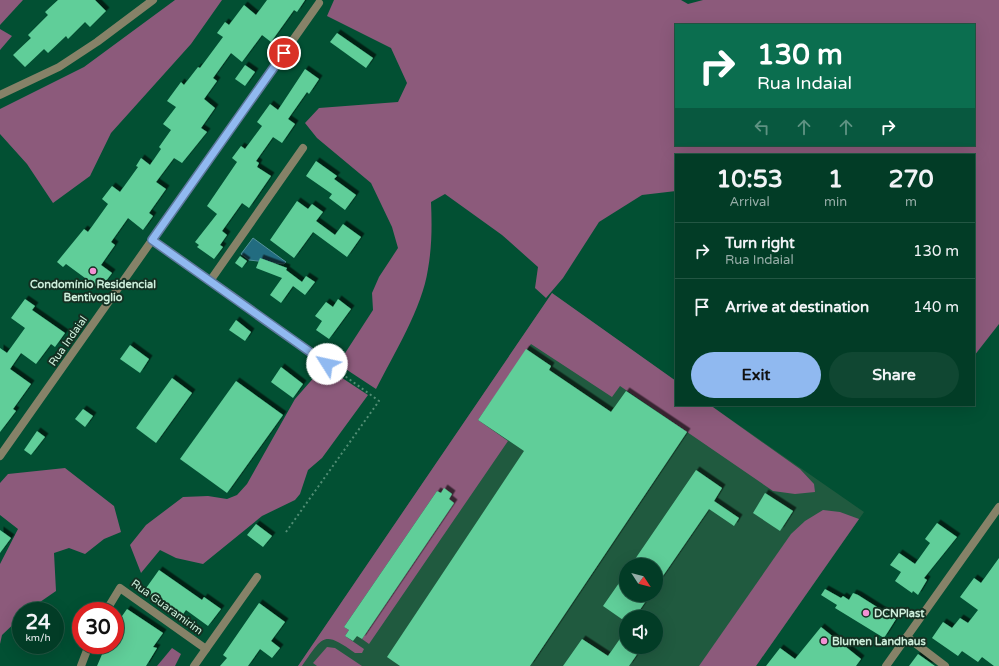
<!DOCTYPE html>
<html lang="en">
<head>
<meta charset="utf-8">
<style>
	body { margin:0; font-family:"Varela Round",sans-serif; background:#104732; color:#f1f3f6; height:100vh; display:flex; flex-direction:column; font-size:15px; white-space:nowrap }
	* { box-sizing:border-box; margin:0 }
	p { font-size:13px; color:#96ada7 }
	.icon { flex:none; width:22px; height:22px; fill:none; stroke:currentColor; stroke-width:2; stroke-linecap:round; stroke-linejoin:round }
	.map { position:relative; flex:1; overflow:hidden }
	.drawer { position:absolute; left:675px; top:154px; width:300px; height:252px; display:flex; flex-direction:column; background:#023c26; border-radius:0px; box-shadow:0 4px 16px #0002,0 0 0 1px #235643 }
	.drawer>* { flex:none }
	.hud { position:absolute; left:675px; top:24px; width:300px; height:122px; border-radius:0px; box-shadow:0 4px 16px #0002,0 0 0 1px #235643; background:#0b6e4f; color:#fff; overflow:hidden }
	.needle { width:26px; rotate:126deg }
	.controls { position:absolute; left:619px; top:558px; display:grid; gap:8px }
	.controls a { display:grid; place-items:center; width:44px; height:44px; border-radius:50%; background:#023c26; box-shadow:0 4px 16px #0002,0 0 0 1px #235643; font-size:20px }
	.speed { position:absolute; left:12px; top:602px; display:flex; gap:8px; font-size:20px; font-weight:700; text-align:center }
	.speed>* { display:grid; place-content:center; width:52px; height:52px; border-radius:50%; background:#023c26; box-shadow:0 4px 16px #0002,0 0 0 1px #235643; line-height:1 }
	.speed small { font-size:10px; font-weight:400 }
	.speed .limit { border:6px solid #d22; background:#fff; color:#111 }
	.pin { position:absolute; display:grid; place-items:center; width:34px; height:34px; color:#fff; margin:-17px; border:2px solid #fff; border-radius:50%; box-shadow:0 1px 4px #0007 }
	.me { position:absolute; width:44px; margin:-22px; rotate:305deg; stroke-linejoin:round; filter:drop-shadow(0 0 3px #0008) }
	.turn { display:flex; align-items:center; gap:14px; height:84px; padding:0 16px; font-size:18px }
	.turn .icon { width:52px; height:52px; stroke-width:2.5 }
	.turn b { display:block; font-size:28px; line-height:34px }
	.lanes { display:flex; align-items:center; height:38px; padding:0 16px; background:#0003; justify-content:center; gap:20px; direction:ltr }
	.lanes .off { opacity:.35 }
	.eta { display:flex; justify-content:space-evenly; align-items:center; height:68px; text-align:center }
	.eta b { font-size:24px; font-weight:700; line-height:28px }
	.cta { display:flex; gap:8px; margin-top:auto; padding:8px 16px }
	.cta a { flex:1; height:46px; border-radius:24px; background:#90b9f0; color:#111; font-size:16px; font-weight:700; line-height:46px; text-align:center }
	.cta a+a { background:#104732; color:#f1f3f6 }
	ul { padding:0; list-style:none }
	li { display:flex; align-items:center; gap:12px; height:56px; padding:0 16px; border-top:1px solid #235643 }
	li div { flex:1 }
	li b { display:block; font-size:15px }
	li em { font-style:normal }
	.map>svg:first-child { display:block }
</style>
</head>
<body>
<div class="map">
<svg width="999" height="666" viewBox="0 0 999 666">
	<defs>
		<filter id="shadow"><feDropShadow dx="3.5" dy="-3.5" stdDeviation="0" flood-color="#0009"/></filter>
	</defs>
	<rect width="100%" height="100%" fill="#025033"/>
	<!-- built -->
	<path fill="#205a3f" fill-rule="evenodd" d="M 552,293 L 676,381 L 676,405 L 710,405 L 864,512 L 756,666 L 298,666 ZM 626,565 L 656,565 L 656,595 L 626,595 ZM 626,617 L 656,617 L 656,647 L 626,647 Z"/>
	<!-- green -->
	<g fill="#8c5a7b" fill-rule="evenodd">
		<path d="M 0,0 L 23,0 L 0,25 Z"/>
		<path d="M 175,0 L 222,0 L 191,44 L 111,133 L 90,176 L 53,203 L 27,164 L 0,134 L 0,109 L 84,67 Z"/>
		<path d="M 334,0 L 681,0 L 688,4 L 703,0 L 999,0 L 999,324 L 974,356 L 974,155 L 676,155 L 676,191 L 642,195 L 599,222 L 563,278 L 546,298 L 535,288 L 538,267 L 502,235 L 445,194 L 431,202 C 432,225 432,246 428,269 C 422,309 394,353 376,389 L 338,364 L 373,310 L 372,293 L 379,277 L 398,248 L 392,227 L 371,183 L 317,138 L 305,123 L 319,108 L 398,102 L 407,83 L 391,48 L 327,16 ZM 676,25 L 974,25 L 974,145 L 676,145 Z"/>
		<path d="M 0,29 L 12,36 L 0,50 Z"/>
		<path d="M 552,293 L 676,381 L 676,405 L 710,405 L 800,469 L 814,484 L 815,492 L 795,494 L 773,491 L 620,386 L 612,397 L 531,344 L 478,420 L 508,441 L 369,644 L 362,639 L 454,503 L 449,499 L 452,494 L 445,489 L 441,493 L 437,491 L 344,627 L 349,630 L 345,636 L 364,649 L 362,653 L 355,653 C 323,630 323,636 302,666 L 298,666 Z"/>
		<path d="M 324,366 L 368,395 L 322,458 L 308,470 L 300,494 L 295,500 L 262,516 L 203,564 L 176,558 L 160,550 L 141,573 L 130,545 L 146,525 L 183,497 L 208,496 L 227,499 L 237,495 L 247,484 L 295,399 Z"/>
		<path d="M 65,468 L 114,506 L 121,532 L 104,539 L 85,554 L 69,548 L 54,553 L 56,591 L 27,611 L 21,611 L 21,617 L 2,635 L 0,644 L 0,564 L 18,529 L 0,515 L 0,483 L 8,474 Z"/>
		<path d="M 823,510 L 840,512 L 859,519 L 756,666 L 699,666 L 791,534 L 805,521 Z"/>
		<path d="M 327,647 L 335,648 L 362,666 L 317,666 L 313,663 Z"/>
		<path d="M 172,648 L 181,654 L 175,666 L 157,666 Z"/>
	</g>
	<!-- water -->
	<path fill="#226c80" stroke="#56939c" d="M 253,238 L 286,262 L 284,264 L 249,260 L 241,254 Z"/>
	<!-- building -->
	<g fill="#60ce99" filter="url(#shadow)">
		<path d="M 58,0 L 95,0 L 106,11 L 90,27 L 85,22 L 68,39 L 66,36 L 48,53 L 44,49 L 25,67 L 13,55 L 31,38 L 28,35 L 48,15 L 45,12 Z"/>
		<path d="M 267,0 L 305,0 L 297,12 L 294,10 L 271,42 L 262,35 L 242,62 L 231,53 L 213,78 L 217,81 L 204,99 L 215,108 L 201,128 L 207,132 L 182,163 L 174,158 L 156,182 L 166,189 L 149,213 L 153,216 L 143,230 L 128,218 L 111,242 L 115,245 L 101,265 L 112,273 L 100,289 L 66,264 L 63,267 L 57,262 L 84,229 L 88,232 L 108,204 L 102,199 L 112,186 L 120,192 L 138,167 L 136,166 L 141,158 L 150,165 L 161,149 L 159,147 L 171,130 L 163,124 L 176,107 L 167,101 L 181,82 L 184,85 L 198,67 L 200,68 L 223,37 L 217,33 L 225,22 L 229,25 L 244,5 L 256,15 Z"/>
		<path d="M 337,33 L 373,58 L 366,68 L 330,42 Z"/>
		<path d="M 245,65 L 255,72 L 245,86 L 235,79 Z"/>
		<path d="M 305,69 L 319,79 L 309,94 L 307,92 L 288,119 L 295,124 L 282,143 L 273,137 L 256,161 L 259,163 L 257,167 L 271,176 L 249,208 L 242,203 L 222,231 L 227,235 L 220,245 L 223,247 L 214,259 L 197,247 L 199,245 L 195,242 L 217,214 L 207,206 L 237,162 L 232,158 L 241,146 L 245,149 L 262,126 L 257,122 L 270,104 L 278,110 Z"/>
		<path d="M 316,161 L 337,176 L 334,179 L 356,195 L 345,210 L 329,198 L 332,194 L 306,176 Z"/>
		<path d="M 297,201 L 308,209 L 312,204 L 323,212 L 316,221 L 335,235 L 343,224 L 361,237 L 347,257 L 313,232 L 294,258 L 270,240 Z"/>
		<path d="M 240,256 L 247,261 L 242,268 L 235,263 Z"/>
		<path d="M 260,258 L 287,268 L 286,270 L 302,282 L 306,276 L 315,282 L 305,295 L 293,286 L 281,303 L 270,295 L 282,278 L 256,268 Z"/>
		<path d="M 25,299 L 35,306 L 32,310 L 65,333 L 55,347 L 51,344 L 36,364 L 21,353 L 10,369 L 31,384 L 13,409 L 16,411 L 0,432 L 0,348 L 7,353 L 25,328 L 11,318 Z"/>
		<path d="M 338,299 L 351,309 L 329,339 L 316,330 L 322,321 L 315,316 L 326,302 L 333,307 Z"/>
		<path d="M 236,320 L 251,332 L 245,341 L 229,330 Z"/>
		<path d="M 130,345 L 149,359 L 140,373 L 120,359 Z"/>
		<path d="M 526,349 L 551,366 L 549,370 L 611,412 L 626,391 L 687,432 L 530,666 L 400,666 L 387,657 L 524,451 L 478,420 Z"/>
		<path d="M 281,367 L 303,384 L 293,398 L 271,382 Z"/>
		<path d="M 172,378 L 192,393 L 156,443 L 136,428 Z"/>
		<path d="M 236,381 L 283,415 L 227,493 L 180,459 Z"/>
		<path d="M 83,409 L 93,416 L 85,427 L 75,419 Z"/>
		<path d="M 37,431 L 45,437 L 31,455 L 24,450 Z"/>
		<path d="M 696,470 L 722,488 L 714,501 L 739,518 L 734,526 L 709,509 L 656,586 L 656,565 L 631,565 Z"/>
		<path d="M 444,488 L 452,494 L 449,499 L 454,503 L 362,639 L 357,636 L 353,641 L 345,636 L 349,630 L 344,627 L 437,491 L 441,493 Z"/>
		<path d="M 765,493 L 793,511 L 780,531 L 753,513 Z"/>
		<path d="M 937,523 L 957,537 L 924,578 L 927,580 L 918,595 L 913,591 L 912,593 L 895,581 L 901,572 L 890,565 L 899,553 L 915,564 L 930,543 L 925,539 Z"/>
		<path d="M 256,524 L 272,536 L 263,547 L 247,535 Z"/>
		<path d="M 0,530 L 11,538 L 0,553 Z"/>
		<path d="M 999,558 L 999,666 L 994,666 L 982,657 L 978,662 L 962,651 L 958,656 L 932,638 L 943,622 L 952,628 L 960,618 L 968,623 L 978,610 L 960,597 L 974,578 L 981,583 Z"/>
		<path d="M 159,570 L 202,600 L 204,597 L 221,609 L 208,626 L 186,610 L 181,617 L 144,591 Z"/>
		<path d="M 626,573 L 626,595 L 650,595 L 635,617 L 626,617 L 626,622 L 603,606 Z"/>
		<path d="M 825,589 L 841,598 L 843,596 L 849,600 L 853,593 L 858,595 L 896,619 L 884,638 L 835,608 L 837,605 L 821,595 Z"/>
		<path d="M 259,603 L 285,622 L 271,641 L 280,648 L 272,658 L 260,649 L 248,666 L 220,666 L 227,658 L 223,655 Z"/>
		<path d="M 127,609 L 163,633 L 153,647 L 157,648 L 146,666 L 97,666 L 106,645 L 115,645 L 115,626 Z"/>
		<path d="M 821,627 L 861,659 L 856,666 L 766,666 L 780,648 L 795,659 Z"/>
		<path d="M 626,630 L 626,647 L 642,647 L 629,666 L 563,666 L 582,639 L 608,656 Z"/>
		<path d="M 918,654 L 935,666 L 909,666 Z"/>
	</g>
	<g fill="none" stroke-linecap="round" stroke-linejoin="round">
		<!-- path -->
		<path stroke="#528e75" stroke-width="2" stroke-dasharray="2 3" stroke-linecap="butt" d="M 286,532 L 379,401 L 334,368"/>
		<!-- minor -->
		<g stroke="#868268" stroke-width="8">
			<path d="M 152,240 L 327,364"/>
			<path d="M 210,281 L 303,148"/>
			<path d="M 0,456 L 319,3"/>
			<path d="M 106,611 L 120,588 L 206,649 L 194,666"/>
			<path d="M 907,637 L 945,666"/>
			<path d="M 206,649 L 257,577"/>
			<path d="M 81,666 L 89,645"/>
		</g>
		<!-- tertiary -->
		<g stroke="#868268" stroke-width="8">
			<path d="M 0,95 L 59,67 L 97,42 L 153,0"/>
			<path d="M 886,666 L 999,507"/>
		</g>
	</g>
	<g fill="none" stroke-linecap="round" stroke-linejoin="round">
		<defs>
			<path id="route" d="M 284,53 L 152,240 L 327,364"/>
		</defs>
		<!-- route casing -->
		<use href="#route" stroke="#5e789c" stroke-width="10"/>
		<!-- route -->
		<use href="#route" stroke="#90b9f0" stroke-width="7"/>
	</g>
	<!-- markers -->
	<g fill="#f491d4" stroke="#143022" stroke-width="1.5">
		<circle cx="93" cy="271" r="4"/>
		<circle cx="866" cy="613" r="4"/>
		<circle cx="824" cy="641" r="4"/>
	</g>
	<g text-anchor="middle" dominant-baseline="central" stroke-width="4" stroke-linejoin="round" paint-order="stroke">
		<!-- poi labels -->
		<g font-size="11" font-weight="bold" fill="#ceefdc" stroke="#143022" text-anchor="start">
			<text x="93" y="284" text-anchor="middle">Condomínio Residencial<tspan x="93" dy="13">Bentivoglio</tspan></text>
			<text x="874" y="613">DCNPlast</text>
			<text x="832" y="641">Blumen Landhaus</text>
		</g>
		<!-- street labels -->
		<g font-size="11" fill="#ceefdc" stroke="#143022">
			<text transform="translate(68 341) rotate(-55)">Rua Indaial</text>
			<text transform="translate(167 607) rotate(36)">Rua Guaramirim</text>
		</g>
	</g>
</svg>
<div class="controls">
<a><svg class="needle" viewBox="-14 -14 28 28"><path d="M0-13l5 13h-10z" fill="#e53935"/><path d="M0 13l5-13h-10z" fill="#96ada7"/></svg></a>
<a><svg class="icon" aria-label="sound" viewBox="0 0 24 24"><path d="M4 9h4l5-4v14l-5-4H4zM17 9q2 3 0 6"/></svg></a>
</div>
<div class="speed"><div>24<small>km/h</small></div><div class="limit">30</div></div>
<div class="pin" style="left:284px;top:53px;background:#d93025"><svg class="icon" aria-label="arrive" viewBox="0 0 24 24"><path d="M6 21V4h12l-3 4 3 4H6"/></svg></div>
<svg class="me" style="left:327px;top:364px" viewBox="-20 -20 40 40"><circle r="19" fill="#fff"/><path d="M0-13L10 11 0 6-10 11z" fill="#90b9f0"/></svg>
<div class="hud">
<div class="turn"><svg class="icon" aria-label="right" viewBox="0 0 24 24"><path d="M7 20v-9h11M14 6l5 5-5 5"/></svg><div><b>130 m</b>Rua Indaial</div></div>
<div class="lanes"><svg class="icon off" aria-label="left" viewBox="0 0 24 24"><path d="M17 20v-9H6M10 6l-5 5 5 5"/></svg><svg class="icon off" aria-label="ahead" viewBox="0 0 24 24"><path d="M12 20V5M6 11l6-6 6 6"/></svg><svg class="icon off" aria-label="ahead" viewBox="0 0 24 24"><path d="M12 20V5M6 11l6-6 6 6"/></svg><svg class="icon" aria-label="right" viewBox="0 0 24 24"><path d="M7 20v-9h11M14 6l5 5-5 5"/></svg></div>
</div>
<section class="drawer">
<div class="eta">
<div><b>10:53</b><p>Arrival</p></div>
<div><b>1</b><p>min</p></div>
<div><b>270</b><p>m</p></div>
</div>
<ul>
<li><svg class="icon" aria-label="right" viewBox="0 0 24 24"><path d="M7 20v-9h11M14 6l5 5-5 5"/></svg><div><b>Turn right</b><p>Rua Indaial</p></div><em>130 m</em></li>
<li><svg class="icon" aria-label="arrive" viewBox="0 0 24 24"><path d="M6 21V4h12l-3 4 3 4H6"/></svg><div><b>Arrive at destination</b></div><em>140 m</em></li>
</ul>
<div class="cta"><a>Exit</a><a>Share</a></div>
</section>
</div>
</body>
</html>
